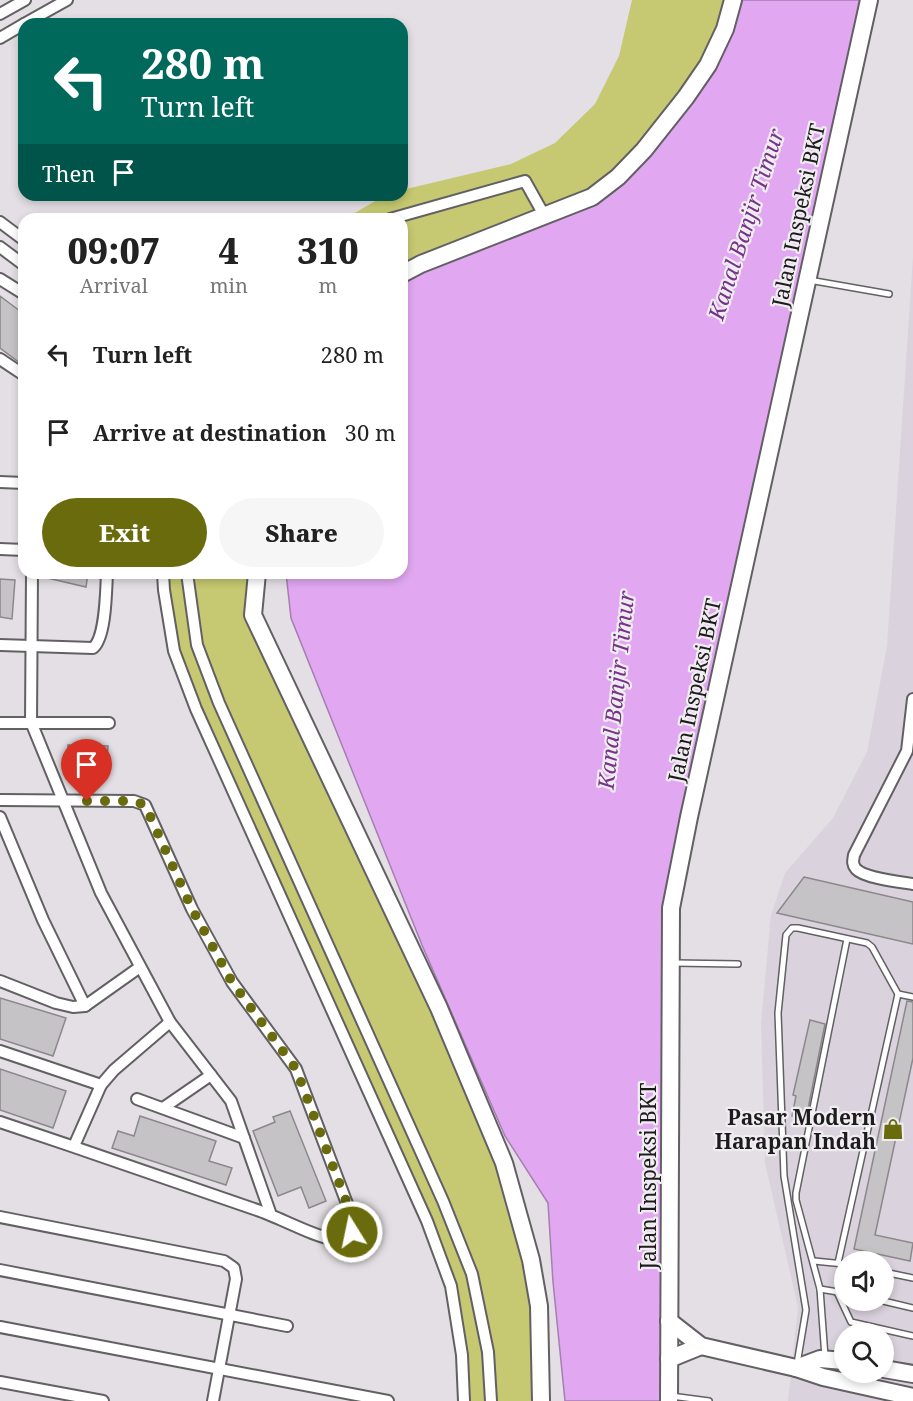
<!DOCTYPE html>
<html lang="en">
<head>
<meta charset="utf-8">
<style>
	body { margin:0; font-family:"Noto Serif",serif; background:#f6f6f6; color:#222; height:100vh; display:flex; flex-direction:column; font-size:22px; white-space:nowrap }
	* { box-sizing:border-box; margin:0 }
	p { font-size:20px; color:#767676 }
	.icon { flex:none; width:33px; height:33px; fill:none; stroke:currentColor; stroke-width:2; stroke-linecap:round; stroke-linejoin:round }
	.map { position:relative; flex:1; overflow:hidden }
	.sheet { position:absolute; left:18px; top:213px; width:390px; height:366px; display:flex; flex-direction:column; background:#fff; border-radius:18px; box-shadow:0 3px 9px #0003 }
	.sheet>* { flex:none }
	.banner { position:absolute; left:18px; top:18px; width:390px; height:183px; border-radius:18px; box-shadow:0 3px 9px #0003; background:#00695c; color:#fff; overflow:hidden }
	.tools { position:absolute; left:834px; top:1251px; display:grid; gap:12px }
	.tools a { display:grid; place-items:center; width:60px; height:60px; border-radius:50%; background:#fff; box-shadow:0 3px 9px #0003; font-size:30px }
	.pin { position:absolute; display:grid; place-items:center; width:51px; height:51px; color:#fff; margin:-62px -26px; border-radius:50% 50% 50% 0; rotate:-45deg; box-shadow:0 0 6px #0007 }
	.pin .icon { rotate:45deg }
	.me { position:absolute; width:66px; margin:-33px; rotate:350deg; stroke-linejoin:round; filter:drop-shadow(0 0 4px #0008) }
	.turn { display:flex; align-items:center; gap:21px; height:126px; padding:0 24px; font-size:27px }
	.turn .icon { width:78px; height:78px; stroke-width:2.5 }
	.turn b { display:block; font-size:42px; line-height:51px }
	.then { display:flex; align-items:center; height:57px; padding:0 24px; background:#0003; gap:12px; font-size:22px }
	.eta { display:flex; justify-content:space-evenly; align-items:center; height:102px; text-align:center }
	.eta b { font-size:36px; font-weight:800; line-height:42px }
	.cta { display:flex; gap:12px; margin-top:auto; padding:12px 24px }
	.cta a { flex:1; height:69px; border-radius:36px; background:#6a6b0c; color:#fff; font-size:24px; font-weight:800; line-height:69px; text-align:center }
	.cta a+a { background:#f6f6f6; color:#222 }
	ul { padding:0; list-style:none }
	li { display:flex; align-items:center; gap:18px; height:78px; padding:0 24px }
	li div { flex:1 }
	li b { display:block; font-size:22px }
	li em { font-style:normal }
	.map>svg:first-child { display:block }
</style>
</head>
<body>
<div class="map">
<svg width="913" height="1401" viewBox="0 0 913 1401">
	<rect width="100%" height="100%" fill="#e3dfe4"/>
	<!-- built -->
	<path fill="#dad2dd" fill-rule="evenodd" d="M 913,257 L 913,1401 L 788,1401 L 798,1307 L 765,1163 L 761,1023 L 771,915 L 785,873 L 833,818 L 867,752 L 887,646 ZM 844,1262 L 884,1262 L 884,1300 L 844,1300 ZM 844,1334 L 884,1334 L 884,1372 L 844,1372 Z"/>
	<!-- green -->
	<g fill="#c6c971">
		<path d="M 632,0 L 733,0 L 725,29 L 618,177 L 402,274 L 402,219 L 344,219 L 386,195 L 402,195 L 402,190 L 511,164 L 555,143 L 595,104 L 619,56 Z"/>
		<path d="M 163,573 L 257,573 L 253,615 L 504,1163 L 531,1260 L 539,1401 L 464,1401 L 451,1286 L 174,651 Z"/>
	</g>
	<!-- water -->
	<path fill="#e1a8f1" stroke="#a67eb1" stroke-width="1.5" d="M 732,0 L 860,0 L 733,592 L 669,897 L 662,1401 L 565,1401 L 553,1282 L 548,1203 L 505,1136 L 422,945 L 291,618 L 286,573 L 402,573 L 402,278 L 592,197 L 686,97 Z"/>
	<!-- building -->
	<g fill="#c6c3c7" stroke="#8b888c" stroke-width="1.5">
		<path d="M 0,296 L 24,314 L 24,366 L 0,348 Z"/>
		<path d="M 48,573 L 88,573 L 86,587 L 47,578 Z"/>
		<path d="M 0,579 L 15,580 L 12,619 L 0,617 Z"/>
		<path d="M 68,745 L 108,746 L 107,758 L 68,757 Z"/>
		<path d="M 804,877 L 913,902 L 913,944 L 777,913 Z"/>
		<path d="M 0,998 L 66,1018 L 53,1056 L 0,1039 Z"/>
		<path d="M 907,1001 L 913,1002 L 913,1058 L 875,1235 L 913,1243 L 910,1261 L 854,1249 Z"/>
		<path d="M 810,1020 L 825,1024 L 806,1119 L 792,1116 L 796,1096 L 793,1095 Z"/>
		<path d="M 0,1069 L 66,1091 L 53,1128 L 0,1110 Z"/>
		<path d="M 290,1111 L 326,1201 L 309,1208 L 301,1187 L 278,1196 L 253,1131 L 275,1122 L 273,1117 Z"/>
		<path d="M 140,1116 L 216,1141 L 209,1161 L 232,1168 L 226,1185 L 112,1148 L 118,1131 L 134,1136 Z"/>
	</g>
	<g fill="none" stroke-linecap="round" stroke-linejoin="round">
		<defs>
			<g id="lane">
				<path d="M 809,280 L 889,294"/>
				<path d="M 674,963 L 738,964"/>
				<path d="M 814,1261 L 844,1264"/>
				<path d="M 838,1263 L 898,994 L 913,997"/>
				<path d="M 884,1272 L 913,1278"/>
				<path d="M 820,1289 L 844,1293"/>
				<path d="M 837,1292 L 851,1322 L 913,1336"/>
				<path d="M 879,1300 L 913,1308"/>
				<path d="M 825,1357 L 820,1289 L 796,1200 L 796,1193 L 847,939"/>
				<path d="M 797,1364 L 806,1310 L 784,1176 L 778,1013 L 786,935 L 792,928 L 798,928 L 867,943 L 872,947 L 898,994"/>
				<path d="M 671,1396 L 709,1401"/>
			</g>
			<g id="street">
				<path d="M 0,14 L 25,0"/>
				<path d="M 24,24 L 67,0"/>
				<path d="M 0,38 L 24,24"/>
				<path d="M 390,219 L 525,181 L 544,215"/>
				<path d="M 0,222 L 24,240"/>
				<path d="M 0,247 L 24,265"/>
				<path d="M 0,279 L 24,294"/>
				<path d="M 0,359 L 24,375"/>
				<path d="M 0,482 L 24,483"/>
				<path d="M 0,549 L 24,550"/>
				<path d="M 32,573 L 31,722 L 101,893 L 170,1022 L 231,1101 L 271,1215"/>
				<path d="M 163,573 L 164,590 L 174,651 L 196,709 L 427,1221 L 451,1286 L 462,1355 L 464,1401"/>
				<path d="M 187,573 L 197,645 L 219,703 L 443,1201 L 472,1274 L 488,1352 L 491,1401"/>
				<path d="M 0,645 L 93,648 C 106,637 106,591 107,573"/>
				<path d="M 913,699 L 907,751 L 854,855 C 853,861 852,864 856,869 C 864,878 900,882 913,884"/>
				<path d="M 0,723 L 109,723"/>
				<path d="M 0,800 L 134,801 L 145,805 L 192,909 L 232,982 L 296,1069 L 354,1222 C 352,1235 346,1240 333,1239 C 317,1238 278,1217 260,1211 C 174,1181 87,1151 0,1122"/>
				<path d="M 0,817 L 43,920 L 85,1006"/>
				<path d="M 0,981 L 56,1003 L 73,1007 L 85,1006 L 140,967"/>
				<path d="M 0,1051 L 101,1085"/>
				<path d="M 137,1099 L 244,1138"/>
				<path d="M 163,1108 L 211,1075"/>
				<path d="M 74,1146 L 101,1085 L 114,1070 L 170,1022"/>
				<path d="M 0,1217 L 224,1261 L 234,1268 L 236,1279 L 213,1401"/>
				<path d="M 0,1270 L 287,1326"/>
				<path d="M 0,1327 L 388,1401"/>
				<path d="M 0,1382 L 103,1401"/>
			</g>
			<g id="secondary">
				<path d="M 402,274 L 421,264 L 569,206 L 592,197 L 618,177 L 644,150 L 686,97 L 708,65 L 725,29 L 733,0"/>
				<path d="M 257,573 L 253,615 L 439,1008 L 504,1163 L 531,1260 L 539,1306 L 541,1401"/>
				<path d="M 669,1321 L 701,1346 L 796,1368 L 823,1377 L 913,1397"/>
				<path d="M 669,1359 L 701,1346"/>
				<path d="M 796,1368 L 820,1359 L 844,1361"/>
				<path d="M 884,1369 L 913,1374"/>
				<path d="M 669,1401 L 671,908 L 689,817 L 869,0"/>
			</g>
		</defs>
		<!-- lane casing -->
		<use href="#lane" stroke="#636064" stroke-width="8"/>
		<!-- street casing -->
		<use href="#street" stroke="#636064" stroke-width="14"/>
		<!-- secondary casing -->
		<use href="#secondary" stroke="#636064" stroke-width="20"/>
		<!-- lane -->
		<use href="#lane" stroke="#fff" stroke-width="5"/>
		<!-- street -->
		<use href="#street" stroke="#fff" stroke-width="10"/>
		<!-- secondary -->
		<use href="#secondary" stroke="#fff" stroke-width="16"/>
	</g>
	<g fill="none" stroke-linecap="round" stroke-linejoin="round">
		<!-- route -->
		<path stroke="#6a6b0c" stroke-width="10" stroke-dasharray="0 18" d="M 87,801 L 134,801 L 145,805 L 192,909 L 232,982 L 296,1069 L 354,1222 L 352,1232"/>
	</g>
	<!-- icons -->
	<defs>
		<symbol id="shop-bare" viewBox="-9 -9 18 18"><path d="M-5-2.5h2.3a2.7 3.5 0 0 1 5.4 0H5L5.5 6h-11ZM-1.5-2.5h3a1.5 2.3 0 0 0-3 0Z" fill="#6a6b0c" stroke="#f0edf1" stroke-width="2.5" paint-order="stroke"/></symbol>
	</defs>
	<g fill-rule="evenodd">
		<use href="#shop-bare" x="878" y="1114" width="30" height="30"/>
	</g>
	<g text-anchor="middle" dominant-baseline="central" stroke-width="4.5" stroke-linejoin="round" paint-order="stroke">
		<!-- street labels -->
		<g font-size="21" fill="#1d1b1d" stroke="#f0edf1">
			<text transform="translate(798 215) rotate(-78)">Jalan Inspeksi BKT</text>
			<text transform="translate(694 690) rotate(-78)">Jalan Inspeksi BKT</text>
			<text transform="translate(648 1176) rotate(-90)">Jalan Inspeksi BKT</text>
		</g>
		<!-- poi labels -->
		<g font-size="21" font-weight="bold" fill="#1d1b1d" stroke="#f0edf1" text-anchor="end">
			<text x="876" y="1117">Pasar Modern<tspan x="876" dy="24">Harapan Indah</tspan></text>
		</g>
		<!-- water labels -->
		<g font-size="22" font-style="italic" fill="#763388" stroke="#f0edf1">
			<text transform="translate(745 224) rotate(-72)">Kanal Banjir Timur</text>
			<text transform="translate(615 690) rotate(-84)">Kanal Banjir Timur</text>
		</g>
	</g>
</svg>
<div class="tools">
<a><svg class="icon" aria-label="sound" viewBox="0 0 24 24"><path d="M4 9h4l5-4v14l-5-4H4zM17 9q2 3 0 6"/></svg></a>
<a><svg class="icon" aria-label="search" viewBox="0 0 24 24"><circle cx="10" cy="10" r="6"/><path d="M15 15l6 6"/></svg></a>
</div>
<div class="pin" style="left:87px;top:801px;background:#d93025"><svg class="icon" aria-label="arrive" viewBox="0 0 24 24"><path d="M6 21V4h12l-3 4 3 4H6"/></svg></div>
<svg class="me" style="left:352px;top:1232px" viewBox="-20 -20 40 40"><circle r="17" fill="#6a6b0c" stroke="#fff" stroke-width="3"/><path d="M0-11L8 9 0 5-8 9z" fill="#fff"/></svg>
<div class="banner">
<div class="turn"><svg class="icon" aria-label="left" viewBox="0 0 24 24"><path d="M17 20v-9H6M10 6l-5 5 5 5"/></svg><div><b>280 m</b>Turn left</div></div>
<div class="then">Then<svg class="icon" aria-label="arrive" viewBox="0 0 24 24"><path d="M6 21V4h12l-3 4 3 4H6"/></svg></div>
</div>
<section class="sheet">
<div class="eta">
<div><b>09:07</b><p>Arrival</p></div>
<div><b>4</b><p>min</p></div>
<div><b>310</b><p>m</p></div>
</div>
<ul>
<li><svg class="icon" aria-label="left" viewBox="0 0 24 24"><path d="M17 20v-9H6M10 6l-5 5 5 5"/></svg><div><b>Turn left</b></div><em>280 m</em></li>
<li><svg class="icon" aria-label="arrive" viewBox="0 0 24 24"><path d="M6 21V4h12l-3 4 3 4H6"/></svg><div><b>Arrive at destination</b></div><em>30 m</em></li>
</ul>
<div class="cta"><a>Exit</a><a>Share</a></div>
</section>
</div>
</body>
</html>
